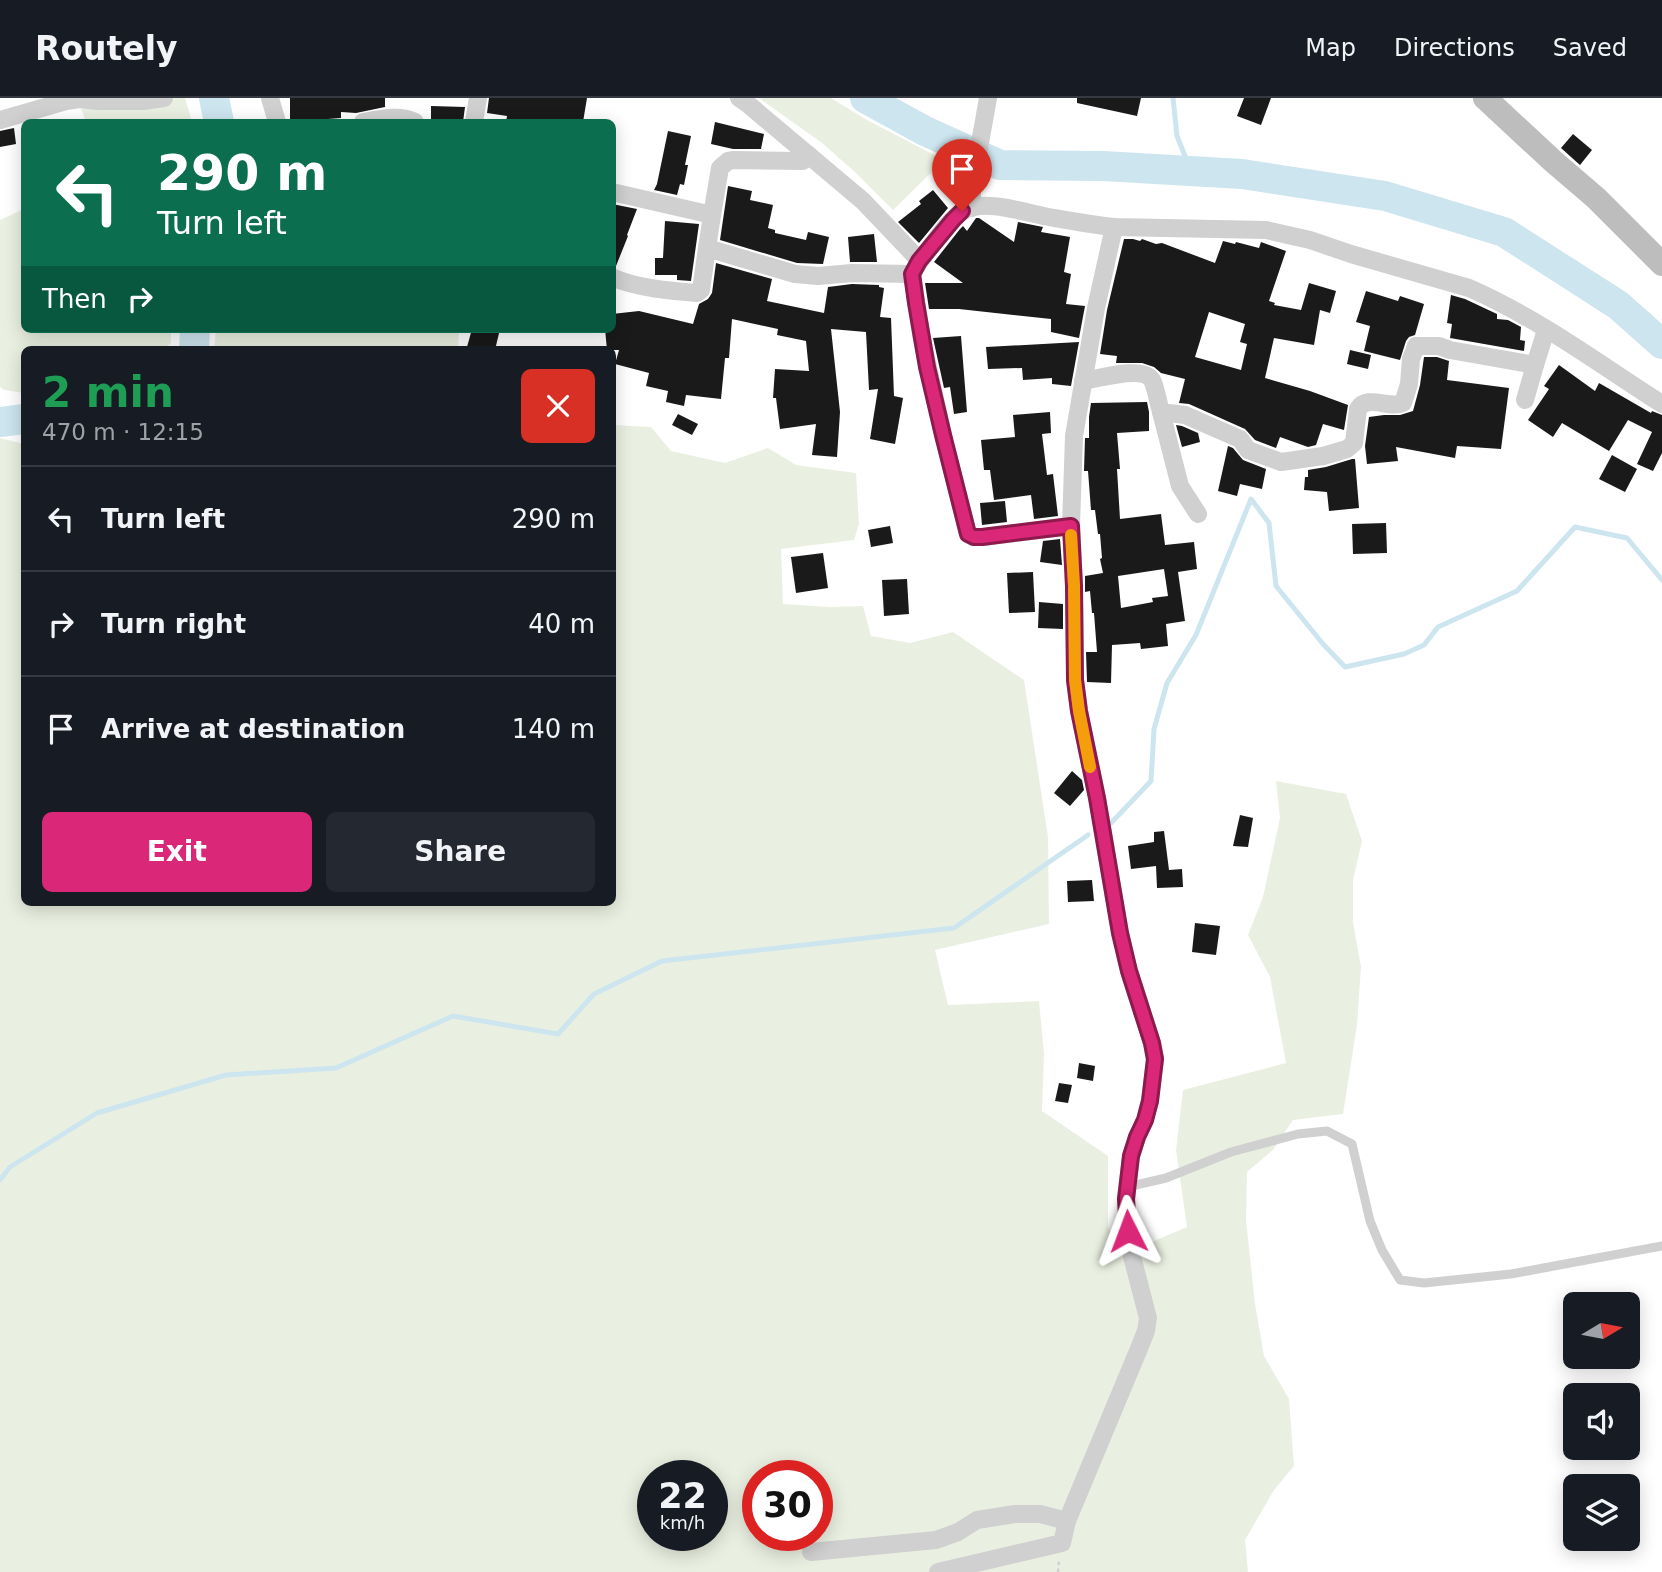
<!DOCTYPE html>
<html lang="en">
<head>
<meta charset="utf-8">
<style>
	body { margin:0; font-family:"DejaVu Sans",sans-serif; background:#242831; color:#f1f3f6; height:100vh; display:flex; flex-direction:column; font-size:26px; white-space:nowrap }
	* { box-sizing:border-box; margin:0 }
	p { font-size:23px; color:#9ea1a6 }
	.icon { flex:none; width:38px; height:38px; fill:none; stroke:currentColor; stroke-width:2; stroke-linecap:round; stroke-linejoin:round }
	.map { position:relative; flex:1; overflow:hidden }
	.side { position:absolute; left:21px; top:248px; width:595px; height:560px; display:flex; flex-direction:column; background:#171b24; border-radius:10px; box-shadow:0 4px 18px #0003 }
	.side>* { flex:none }
	.banner { position:absolute; left:21px; top:21px; width:595px; height:214px; border-radius:10px; box-shadow:0 4px 18px #0003; background:#0b6e4f; color:#fff; overflow:hidden }
	.needle { width:46px; rotate:80deg }
	.tools { position:absolute; left:1563px; top:1194px; display:grid; gap:14px }
	.tools a { display:grid; place-items:center; width:77px; height:77px; border-radius:10px; background:#171b24; box-shadow:0 4px 18px #0003; font-size:35px }
	.speed { position:absolute; left:637px; top:1362px; display:flex; gap:14px; font-size:35px; font-weight:700; text-align:center }
	.speed>* { display:grid; place-content:center; width:91px; height:91px; border-radius:50%; background:#171b24; box-shadow:0 4px 18px #0003; line-height:1 }
	.speed small { font-size:18px; font-weight:400 }
	.speed .limit { border:10px solid #d22; background:#fff; color:#111 }
	.pin { position:absolute; display:grid; place-items:center; width:60px; height:60px; color:#fff; margin:-72px -30px; border-radius:50% 50% 50% 0; rotate:-45deg; box-shadow:0 0 7px #0007 }
	.pin .icon { rotate:45deg }
	.me { position:absolute; width:77px; margin:-38px; rotate:357deg; stroke-linejoin:round; filter:drop-shadow(0 0 5px #0008) }
	.turn { display:flex; align-items:center; gap:24px; height:147px; padding:0 21px; font-size:32px }
	.turn .icon { width:91px; height:91px; stroke-width:2.5 }
	.turn b { display:block; font-size:49px; line-height:60px }
	.then { display:flex; align-items:center; height:66px; padding:0 21px; background:#0003; gap:14px; font-size:26px }
	.round { display:grid; place-items:center; flex:none; width:74px; height:74px; border-radius:10px; background:#242831 }
	.head { display:flex; align-items:center; justify-content:space-between; height:119px; padding:0 21px }
	h1 { font-size:42px; font-weight:800; line-height:52px; color:#1e9e55 }
	.button { display:flex; gap:14px; margin-top:auto; padding:14px 21px }
	.button a { flex:1; height:80px; border-radius:10px; background:#db2777; color:#fff; font-size:28px; font-weight:800; line-height:80px; text-align:center }
	.button a+a { background:#242831; color:#f1f3f6 }
	ul { padding:0; list-style:none }
	li { display:flex; align-items:center; gap:21px; height:105px; padding:0 21px; border-top:2px solid #363941 }
	li div { flex:1 }
	li b { display:block; font-size:26px }
	li em { font-style:normal }
	header { display:flex; align-items:center; gap:42px; box-sizing:border-box; height:98px; padding:0 35px; background:#171b24; border-bottom:2px solid #363941 }
	header strong { font-size:33px }
	nav { display:flex; gap:38px; margin-inline-start:auto; font-size:24px }
	.map>svg:first-child { display:block }
</style>
</head>
<body>
<header>
<strong>Routely</strong>
<nav><a>Map</a><a>Directions</a><a>Saved</a></nav>
</header>
<div class="map">
<svg width="1662" height="1474" viewBox="0 0 1662 1474">
	<rect width="100%" height="100%" fill="#fff"/>
	<!-- green -->
	<g fill="#eaf0e1" fill-rule="evenodd">
		<path d="M 77,0 L 185,0 L 192,24 L 86,24 Z"/>
		<path d="M 759,0 L 831,0 L 867,22 L 944,62 L 893,112 L 856,75 L 822,45 Z"/>
		<path d="M 24,111 L 24,231 L 171,231 L 171,245 L 162,252 L 24,252 L 24,295 L 4,292 L 0,289 L 0,122 Z"/>
		<path d="M 216,231 L 449,231 L 459,234 L 458,252 L 214,252 Z"/>
		<path d="M 613,327 L 651,329 L 671,353 L 725,365 L 768,350 L 796,367 L 856,375 L 859,426 L 854,442 L 781,451 L 783,506 L 830,509 L 863,508 L 871,538 L 910,545 L 953,534 L 1024,582 L 1048,739 L 1049,826 L 935,852 L 948,907 L 1039,903 L 1044,956 L 1042,1013 L 1108,1058 L 1108,1127 L 1119,1158 L 1187,1129 L 1176,1052 L 1183,992 L 1286,965 L 1270,879 L 1248,837 L 1263,799 L 1280,720 L 1276,683 L 1346,696 L 1362,743 L 1353,782 L 1353,824 L 1361,869 L 1357,927 L 1343,1016 L 1293,1022 L 1273,1052 L 1247,1074 L 1246,1122 L 1255,1206 L 1264,1258 L 1289,1301 L 1294,1368 L 1274,1392 L 1245,1442 L 1248,1474 L 0,1474 L 0,340 L 24,346 L 24,805 L 612,805 ZM 653,1377 L 712,1377 L 712,1437 L 653,1437 ZM 758,1377 L 817,1377 L 817,1437 L 758,1437 Z"/>
	</g>
	<g fill="none" stroke-linecap="round" stroke-linejoin="round">
		<!-- stream -->
		<g stroke="#cde5ef" stroke-width="5">
			<path d="M 1173,0 L 1177,38 L 1191,73"/>
			<path d="M 1111,725 L 1151,683 L 1154,631 L 1167,585 L 1196,537 L 1251,401 L 1269,425 L 1276,488 L 1323,546 L 1345,569 L 1404,556 L 1424,547 L 1438,529 L 1517,493 L 1575,429 L 1627,440 L 1662,482"/>
			<path d="M 0,1082 L 10,1069 L 97,1015 L 226,977 L 336,970 L 453,918 L 558,936 L 594,896 L 662,863 L 954,830 L 1088,737"/>
		</g>
		<!-- river -->
		<g stroke="#cde5ef" stroke-width="30">
			<path d="M 214,0 L 219,24"/>
			<path d="M 865,0 L 925,33 L 1000,67 L 1103,68 L 1242,76 L 1385,98 L 1504,134 L 1618,207 L 1662,246"/>
			<path d="M 194,252 L 195,231"/>
			<path d="M 0,324 L 24,321"/>
		</g>
	</g>
	<!-- building -->
	<g fill="#1a1a1a" fill-rule="evenodd">
		<path d="M 290,0 L 385,0 L 385,9 L 356,15 L 341,14 L 341,20 L 315,22 L 315,24 L 290,24 Z"/>
		<path d="M 489,0 L 587,0 L 583,24 L 560,22 L 560,24 L 506,24 L 507,18 L 487,15 Z"/>
		<path d="M 1077,0 L 1141,0 L 1137,18 L 1077,5 Z"/>
		<path d="M 1244,0 L 1271,0 L 1261,27 L 1237,18 Z"/>
		<path d="M 431,8 L 465,9 L 463,24 L 431,24 Z"/>
		<path d="M 715,24 L 764,36 L 761,51 L 733,51 L 711,46 Z"/>
		<path d="M 14,30 L 16,46 L 0,49 L 0,33 Z"/>
		<path d="M 668,33 L 691,38 L 685,67 L 688,67 L 684,87 L 680,86 L 677,97 L 654,92 L 657,86 Z"/>
		<path d="M 1573,36 L 1592,52 L 1580,67 L 1561,50 Z"/>
		<path d="M 728,88 L 752,93 L 750,102 L 773,107 L 768,130 L 775,132 L 775,135 L 806,142 L 808,134 L 829,139 L 823,166 L 797,165 L 720,142 Z"/>
		<path d="M 933,92 L 948,110 L 919,145 L 898,124 L 921,106 L 919,103 Z"/>
		<path d="M 612,106 L 637,111 L 627,137 L 628,138 L 616,168 L 612,168 Z"/>
		<path d="M 976,120 L 979,120 L 1014,144 L 1018,124 L 1043,129 L 1041,134 L 1070,139 L 1064,174 L 1071,176 L 1066,206 L 1085,208 L 1079,240 L 1051,234 L 1051,221 L 959,211 L 929,211 L 925,185 L 963,185 L 934,164 L 960,131 L 963,128 L 967,133 Z"/>
		<path d="M 665,123 L 699,126 L 691,183 L 677,182 L 677,177 L 655,177 L 655,160 L 663,160 Z"/>
		<path d="M 874,136 L 877,164 L 850,164 L 848,139 Z"/>
		<path d="M 1124,141 L 1133,141 L 1140,143 L 1142,141 L 1156,146 L 1162,145 L 1215,165 L 1223,143 L 1235,146 L 1236,144 L 1259,150 L 1261,144 L 1286,153 L 1269,203 L 1275,205 L 1274,207 L 1301,212 L 1309,185 L 1336,193 L 1330,215 L 1320,212 L 1314,247 L 1274,240 L 1265,280 L 1310,293 L 1348,307 L 1344,332 L 1323,326 L 1316,347 L 1308,349 L 1280,339 L 1276,350 L 1255,342 L 1245,331 L 1189,306 L 1179,305 L 1185,281 L 1161,275 L 1154,269 L 1142,265 L 1116,265 L 1117,258 L 1100,256 L 1107,212 ZM 1209,214 L 1245,226 L 1240,244 L 1247,246 L 1241,272 L 1195,259 Z"/>
		<path d="M 716,165 L 772,181 L 767,203 L 824,215 L 828,189 L 852,186 L 879,187 L 879,189 L 884,190 L 880,219 L 891,220 L 894,298 L 903,300 L 895,346 L 870,341 L 878,291 L 869,292 L 866,234 L 831,231 L 840,314 L 837,359 L 812,357 L 816,326 L 780,331 L 776,300 L 773,300 L 775,271 L 809,273 L 806,243 L 777,237 L 778,231 L 732,221 L 729,260 L 725,260 L 721,301 L 686,297 L 684,308 L 666,304 L 668,293 L 646,288 L 649,275 L 615,266 L 619,252 L 607,252 L 605,231 L 612,231 L 612,216 L 639,213 L 693,226 L 699,206 L 708,201 L 712,195 Z"/>
		<path d="M 1366,193 L 1398,203 L 1400,198 L 1424,206 L 1415,237 L 1409,239 L 1406,243 L 1400,262 L 1364,253 L 1370,228 L 1356,224 Z"/>
		<path d="M 1451,197 L 1465,201 L 1497,216 L 1497,221 L 1508,222 L 1521,229 L 1520,242 L 1525,243 L 1524,253 L 1450,240 L 1452,226 L 1447,225 Z"/>
		<path d="M 472,231 L 500,231 L 495,252 L 477,252 L 467,249 Z"/>
		<path d="M 961,238 L 967,314 L 954,316 L 950,289 L 944,290 L 933,240 Z"/>
		<path d="M 1079,244 L 1071,288 L 1052,286 L 1052,280 L 1023,282 L 1022,270 L 988,271 L 986,249 Z"/>
		<path d="M 1350,252 L 1371,257 L 1368,271 L 1347,266 Z"/>
		<path d="M 1424,259 L 1437,259 L 1449,263 L 1447,282 L 1509,290 L 1501,351 L 1457,348 L 1455,360 L 1396,349 L 1398,363 L 1367,366 L 1365,348 L 1369,319 L 1384,317 L 1400,317 L 1413,313 L 1420,287 Z"/>
		<path d="M 1559,267 L 1595,293 L 1599,285 L 1651,315 L 1652,313 L 1662,317 L 1662,355 L 1653,373 L 1637,366 L 1652,334 L 1628,322 L 1609,353 L 1562,325 L 1553,339 L 1528,322 L 1549,291 L 1544,288 Z"/>
		<path d="M 1147,304 L 1149,314 L 1149,333 L 1117,335 L 1120,371 L 1117,371 L 1120,421 L 1161,416 L 1165,447 L 1194,444 L 1197,471 L 1178,474 L 1185,523 L 1166,526 L 1168,548 L 1141,551 L 1140,545 L 1112,547 L 1111,585 L 1087,584 L 1086,554 L 1097,554 L 1094,515 L 1092,515 L 1090,493 L 1085,494 L 1085,478 L 1103,475 L 1100,461 L 1102,460 L 1100,436 L 1098,436 L 1095,412 L 1091,412 L 1088,373 L 1084,373 L 1085,340 L 1089,340 L 1089,319 L 1091,305 ZM 1164,471 L 1168,498 L 1152,500 L 1153,504 L 1121,510 L 1118,478 Z"/>
		<path d="M 1050,314 L 1051,335 L 1042,336 L 1047,377 L 1053,376 L 1058,418 L 1034,421 L 1031,397 L 994,402 L 990,372 L 984,372 L 981,342 L 1015,339 L 1013,317 Z"/>
		<path d="M 678,316 L 698,326 L 692,337 L 672,327 Z"/>
		<path d="M 1176,327 L 1182,328 L 1198,335 L 1200,344 L 1182,349 Z"/>
		<path d="M 1228,348 L 1233,350 L 1243,362 L 1266,371 L 1262,391 L 1240,386 L 1237,398 L 1218,393 Z"/>
		<path d="M 1612,357 L 1637,371 L 1625,394 L 1599,381 Z"/>
		<path d="M 1352,361 L 1355,361 L 1359,410 L 1329,413 L 1327,394 L 1304,392 L 1305,379 L 1308,379 L 1308,372 L 1326,369 Z"/>
		<path d="M 1005,403 L 1007,424 L 982,427 L 980,405 Z"/>
		<path d="M 1386,425 L 1387,455 L 1353,456 L 1352,426 Z"/>
		<path d="M 890,428 L 893,445 L 871,449 L 868,432 Z"/>
		<path d="M 1060,441 L 1062,467 L 1040,464 L 1043,443 Z"/>
		<path d="M 823,455 L 828,490 L 796,495 L 791,459 Z"/>
		<path d="M 1033,474 L 1035,514 L 1009,515 L 1007,475 Z"/>
		<path d="M 907,481 L 909,516 L 884,518 L 882,482 Z"/>
		<path d="M 1039,504 L 1063,506 L 1063,531 L 1038,530 Z"/>
		<path d="M 1072,673 L 1082,682 L 1084,692 L 1070,708 L 1054,695 Z"/>
		<path d="M 1240,717 L 1253,720 L 1248,749 L 1233,748 Z"/>
		<path d="M 1164,733 L 1169,772 L 1182,771 L 1183,789 L 1157,790 L 1156,768 L 1131,771 L 1128,748 L 1154,744 L 1154,734 Z"/>
		<path d="M 1092,782 L 1094,803 L 1068,804 L 1067,783 Z"/>
		<path d="M 1195,825 L 1220,828 L 1216,857 L 1192,854 Z"/>
		<path d="M 1079,965 L 1095,968 L 1093,983 L 1077,980 Z"/>
		<path d="M 1059,985 L 1072,987 L 1068,1005 L 1055,1003 Z"/>
	</g>
	<g fill="none" stroke-linecap="round" stroke-linejoin="round">
		<!-- path -->
		<path stroke="#d0d0d0" stroke-width="2.5" stroke-dasharray="3.5 3.5" stroke-linecap="butt" d="M 1058,1474 L 1059,1462"/>
		<!-- lane -->
		<path stroke="#d0d0d0" stroke-width="9" d="M 1127,1089 L 1166,1080 L 1231,1054 L 1298,1036 L 1327,1033 L 1352,1046 L 1370,1123 L 1382,1152 L 1400,1182 L 1424,1185 L 1511,1176 L 1662,1148"/>
		<!-- street -->
		<g stroke="#d0d0d0" stroke-width="18">
			<path d="M 270,0 L 277,24"/>
			<path d="M 739,0 L 749,7 L 863,103 L 920,163 C 931,149 948,122 963,113 C 984,100 1026,115 1049,119 C 1071,123 1092,127 1114,129 L 1266,132 L 1310,142 L 1351,156 L 1469,190 C 1538,220 1599,266 1662,306"/>
			<path d="M 0,22 L 66,3 L 80,1 L 98,3 L 143,3 L 164,0"/>
			<path d="M 363,24 C 380,21 400,16 415,24"/>
			<path d="M 474,24 L 478,0"/>
			<path d="M 612,94 L 712,117 L 720,70 L 728,63 L 734,62 L 803,63 L 809,57"/>
			<path d="M 972,110 L 972,90 L 988,0"/>
			<path d="M 707,150 L 712,117"/>
			<path d="M 920,163 L 912,176 L 922,242 L 943,337 L 968,436 L 973,439 L 983,439 L 1071,428"/>
			<path d="M 612,179 C 635,190 672,193 697,195 L 701,192 L 707,150 L 795,176 L 818,178 L 852,175 L 912,176"/>
			<path d="M 1083,283 C 1097,281 1143,267 1152,282 C 1156,290 1158,304 1161,314 L 1185,317 L 1240,341 L 1248,352 L 1281,364 L 1323,358 L 1347,351 L 1354,345 L 1358,311 C 1367,296 1389,311 1403,305 L 1409,286 L 1411,261 L 1416,248 L 1439,248 L 1450,252 L 1535,267 L 1546,232"/>
			<path d="M 1525,302 L 1535,267"/>
			<path d="M 1161,314 L 1180,388 L 1198,416"/>
			<path d="M 811,1454 L 936,1442 L 958,1434 L 977,1422 L 1015,1416 L 1040,1416 L 1067,1423"/>
			<path d="M 938,1474 L 1062,1445 L 1067,1423 L 1138,1253 L 1146,1233 L 1148,1220 L 1129,1147 L 1126,1101 L 1131,1058 L 1137,1039 L 1145,1022 L 1150,1003 L 1155,961 L 1152,945 L 1129,873 L 1120,835 L 1097,700 L 1079,613 L 1075,582 L 1074,488 L 1071,428 L 1074,338 L 1096,210 L 1114,129"/>
		</g>
		<!-- secondary -->
		<path stroke="#bdbdbd" stroke-width="24" d="M 1485,0 L 1554,64 L 1596,100 L 1662,166"/>
	</g>
	<g fill="none" stroke-linecap="round" stroke-linejoin="round">
		<defs>
			<path id="route" d="M 962,113 L 953,122 L 919,163 L 912,176 L 916,205 L 927,269 L 943,337 L 968,436 L 974,439 L 982,439 L 1071,428 L 1074,488 L 1075,582 L 1079,613 L 1097,700 L 1120,835 L 1129,873 L 1152,945 L 1155,961 L 1150,1003 L 1145,1022 L 1137,1039 L 1131,1058 L 1126,1101 L 1128,1133"/>
		</defs>
		<!-- route casing -->
		<use href="#route" stroke="#8e194d" stroke-width="18"/>
		<!-- route -->
		<use href="#route" stroke="#db2777" stroke-width="12"/>
		<!-- slow -->
		<path stroke="#f59e0b" stroke-width="12" d="M 1071,437 L 1074,488 L 1075,582 L 1079,613 L 1090,669"/>
	</g>
</svg>
<div class="tools">
<a><svg class="needle" viewBox="-14 -14 28 28"><path d="M0-13l5 13h-10z" fill="#e53935"/><path d="M0 13l5-13h-10z" fill="#9ea1a6"/></svg></a>
<a><svg class="icon" aria-label="sound" viewBox="0 0 24 24"><path d="M4 9h4l5-4v14l-5-4H4zM17 9q2 3 0 6"/></svg></a>
<a><svg class="icon" aria-label="layers" viewBox="0 0 24 24"><path d="M12 4l9 5-9 5-9-5zM3 14l9 5 9-5"/></svg></a>
</div>
<div class="speed"><div>22<small>km/h</small></div><div class="limit">30</div></div>
<div class="pin" style="left:962px;top:113px;background:#d93025"><svg class="icon" aria-label="arrive" viewBox="0 0 24 24"><path d="M6 21V4h12l-3 4 3 4H6"/></svg></div>
<svg class="me" style="left:1128px;top:1133px" viewBox="-20 -20 40 40"><path d="M0-17L14 15 0 8-14 15z" fill="#db2777" stroke="#fff" stroke-width="4"/></svg>
<div class="banner">
<div class="turn"><svg class="icon" aria-label="left" viewBox="0 0 24 24"><path d="M17 20v-9H6M10 6l-5 5 5 5"/></svg><div><b>290 m</b>Turn left</div></div>
<div class="then">Then<svg class="icon" aria-label="right" viewBox="0 0 24 24"><path d="M7 20v-9h11M14 6l5 5-5 5"/></svg></div>
</div>
<section class="side">
<div class="head"><div><h1>2 min</h1><p>470 m · 12:15</p></div><a class="round" style="background:#d93025;color:#fff"><svg class="icon" aria-label="close" viewBox="0 0 24 24"><path d="M6 6l12 12M18 6L6 18"/></svg></a></div>
<ul>
<li><svg class="icon" aria-label="left" viewBox="0 0 24 24"><path d="M17 20v-9H6M10 6l-5 5 5 5"/></svg><div><b>Turn left</b></div><em>290 m</em></li>
<li><svg class="icon" aria-label="right" viewBox="0 0 24 24"><path d="M7 20v-9h11M14 6l5 5-5 5"/></svg><div><b>Turn right</b></div><em>40 m</em></li>
<li><svg class="icon" aria-label="arrive" viewBox="0 0 24 24"><path d="M6 21V4h12l-3 4 3 4H6"/></svg><div><b>Arrive at destination</b></div><em>140 m</em></li>
</ul>
<div class="button"><a>Exit</a><a>Share</a></div>
</section>
</div>
</body>
</html>
